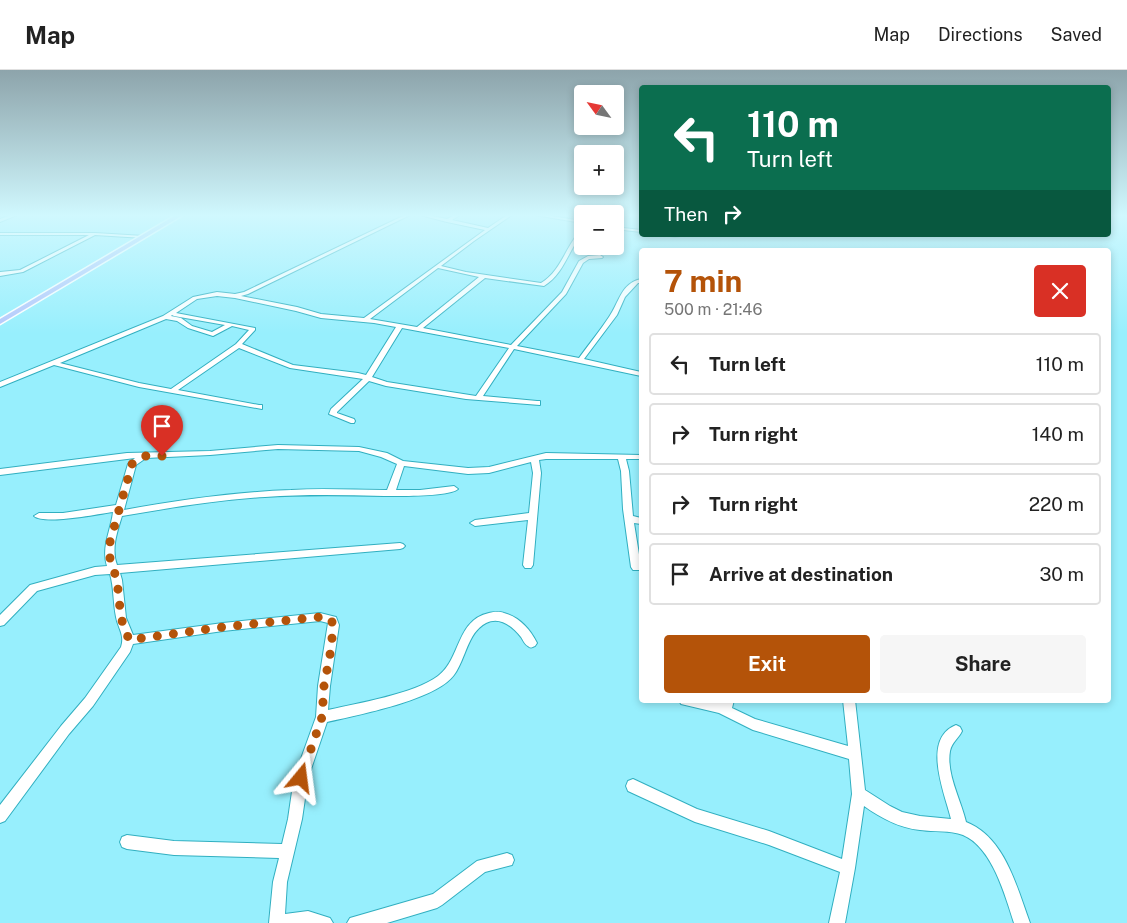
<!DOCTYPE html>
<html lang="en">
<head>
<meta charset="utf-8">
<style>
	body { margin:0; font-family:"Public Sans",sans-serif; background:#f6f6f6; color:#222; height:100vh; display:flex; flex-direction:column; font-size:19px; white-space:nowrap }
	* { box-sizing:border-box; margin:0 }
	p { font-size:16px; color:#767676 }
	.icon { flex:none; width:28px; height:28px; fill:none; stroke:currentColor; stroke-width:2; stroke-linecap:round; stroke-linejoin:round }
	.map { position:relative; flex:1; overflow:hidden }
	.side { position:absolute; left:639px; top:178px; width:472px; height:455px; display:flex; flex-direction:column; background:#fff; border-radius:5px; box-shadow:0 2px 8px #0003 }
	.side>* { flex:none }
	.guide { position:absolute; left:639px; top:15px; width:472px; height:152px; border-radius:5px; box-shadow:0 2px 8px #0003; background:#0b6e4f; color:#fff; overflow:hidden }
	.needle { width:32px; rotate:303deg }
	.controls { position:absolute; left:574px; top:15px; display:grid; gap:10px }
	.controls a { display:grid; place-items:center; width:50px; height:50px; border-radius:5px; background:#fff; box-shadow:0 2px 8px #0003; font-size:25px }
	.pin { position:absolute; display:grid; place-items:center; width:42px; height:42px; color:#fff; margin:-51px -21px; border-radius:50% 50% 50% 0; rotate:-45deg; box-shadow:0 0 5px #0007 }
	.pin .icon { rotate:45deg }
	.me { position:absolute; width:55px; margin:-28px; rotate:16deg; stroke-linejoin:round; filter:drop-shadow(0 0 4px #0008) }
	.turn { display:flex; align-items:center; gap:18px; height:105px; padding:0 25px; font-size:22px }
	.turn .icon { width:65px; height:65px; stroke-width:2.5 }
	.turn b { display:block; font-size:35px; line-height:42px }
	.then { display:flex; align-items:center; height:48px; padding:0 25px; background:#0003; gap:10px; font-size:19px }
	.round { display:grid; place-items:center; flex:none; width:52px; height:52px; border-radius:5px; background:#f6f6f6 }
	.overview { display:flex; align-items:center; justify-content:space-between; height:85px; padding:0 25px }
	h1 { font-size:30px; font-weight:700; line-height:38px; color:#b45309 }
	.button { display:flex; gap:10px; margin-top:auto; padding:10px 25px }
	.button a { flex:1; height:58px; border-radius:5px; background:#b45309; color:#fff; font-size:20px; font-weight:700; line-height:58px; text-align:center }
	.button a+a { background:#f6f6f6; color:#222 }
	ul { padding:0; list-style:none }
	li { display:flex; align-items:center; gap:15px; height:62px; margin:0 10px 8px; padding:0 15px; border:2px solid #e0e0e0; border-radius:5px }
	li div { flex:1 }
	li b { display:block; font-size:19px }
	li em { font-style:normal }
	header { display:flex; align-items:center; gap:30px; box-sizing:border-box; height:70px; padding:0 25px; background:#fff; border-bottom:1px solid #e0e0e0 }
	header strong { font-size:24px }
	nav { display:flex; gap:28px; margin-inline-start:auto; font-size:18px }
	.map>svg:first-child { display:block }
</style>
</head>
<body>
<header>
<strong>Map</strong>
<nav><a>Map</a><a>Directions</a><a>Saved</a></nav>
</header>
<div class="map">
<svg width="1127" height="853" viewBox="0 0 1127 853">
	<rect width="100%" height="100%" fill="#97effd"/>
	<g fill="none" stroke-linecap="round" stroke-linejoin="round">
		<defs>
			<g id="minor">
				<path d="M 11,145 L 17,145 L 0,152 L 0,149 Z"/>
				<path d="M 405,145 L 410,145 L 248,224 L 241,226 L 297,237 L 321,244 L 364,248 L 485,160 L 447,152 L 420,145 L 428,145 L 447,149 L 455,145 L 460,145 L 452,150 L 488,158 L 507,145 L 512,145 L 474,171 L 441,196 L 466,202 L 541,213 C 561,201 565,178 580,161 L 582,161 C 582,166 578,170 575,174 C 565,191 560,206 544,216 L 485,208 L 423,258 L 511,275 L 562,222 L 579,191 L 588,186 L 600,185 L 603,187 L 602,188 L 589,189 L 583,193 L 566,224 L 517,276 L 579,288 C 589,274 600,261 609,247 C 619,233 621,213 641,209 L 641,213 L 638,213 L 625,227 L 617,245 L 584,289 L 641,302 L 641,306 L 514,279 L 483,326 L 537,331 L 540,331 L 540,335 L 466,329 L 386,316 L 369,311 L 337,342 L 337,343 L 354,349 L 355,351 L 354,353 L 351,353 L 329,344 L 331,339 L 363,309 L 290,298 L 239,278 L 178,320 L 259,335 L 262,335 L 262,339 L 139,317 L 54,295 L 0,317 L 0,312 L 163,246 L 193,227 L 217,222 L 235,224 L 244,222 ZM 438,198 L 479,207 L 417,257 L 370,249 ZM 217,226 L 235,228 L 296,241 L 321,248 L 374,253 L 396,257 L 366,305 L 358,303 L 293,295 L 242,274 L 255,260 L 255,258 L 176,243 L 197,229 ZM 172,245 L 174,246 L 225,255 L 212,262 L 192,256 L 181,248 L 171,246 ZM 166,249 L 177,251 L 188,258 L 213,266 L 232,256 L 249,260 L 236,274 L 171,319 L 139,313 L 60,293 ZM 402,258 L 509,278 L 476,326 L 387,312 L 372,307 Z"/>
				<path d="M 535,145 L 546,145 L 582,151 L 582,153 Z"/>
				<path d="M 615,157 L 641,160 L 641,162 L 615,159 Z"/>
				<path d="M 0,163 L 95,163 L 144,166 L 146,167 L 144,168 L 95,165 L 23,202 L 0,206 L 0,202 L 20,200 L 89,165 L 0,165 Z"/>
				<path d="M 667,165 L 683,165 C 680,167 670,167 667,165 Z"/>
				<path d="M 278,375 L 359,377 L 387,383 L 403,391 L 468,398 L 489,397 L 546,383 L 641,385 L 641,389 L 626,389 L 629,401 L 633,446 L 641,448 L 641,454 L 634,453 L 641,497 L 639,500 L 633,500 L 631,497 L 623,439 L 621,401 L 618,389 L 546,389 L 539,390 L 541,403 L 533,495 L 531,498 L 525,498 L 523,495 L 528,450 L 475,456 L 470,453 L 475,450 L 529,443 L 533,403 L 531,392 L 489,403 L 468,404 L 404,396 L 396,420 L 420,420 L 454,416 L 458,419 C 449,427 398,426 384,426 C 344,425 305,424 265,427 C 217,430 169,438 122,446 C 117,462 111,479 117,495 L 400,473 L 403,474 L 405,476 L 403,478 L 400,479 L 120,503 L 122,510 L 126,548 L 133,565 L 223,553 L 320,543 L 336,547 L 339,555 L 330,616 L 328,640 C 358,633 414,624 438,606 C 461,589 456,550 489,543 C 494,542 498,541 504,543 C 519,547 530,559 537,573 L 535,576 C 532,577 531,579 528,576 C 525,575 523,570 521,567 C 512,556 500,546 486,553 C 467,563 466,589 454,605 C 436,630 358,645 327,652 L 308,708 L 302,749 L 287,812 L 285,844 L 308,841 L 330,848 L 333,853 L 269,853 L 273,812 L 279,788 L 174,785 L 127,779 L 122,777 L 120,772 L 122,767 L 127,765 L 174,771 L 282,774 L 288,749 L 294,708 L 316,647 L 318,616 L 328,553 L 320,551 L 223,561 L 133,574 L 130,582 L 93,636 L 69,664 L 5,751 L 0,753 L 0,735 L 61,656 L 85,628 L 121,577 C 125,565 118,558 116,547 C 113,532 114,518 110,504 L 95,505 L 37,521 L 4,555 L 0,556 L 0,545 L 30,515 L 95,497 L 107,496 C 101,477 111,460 113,442 C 98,444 44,455 34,446 L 39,443 L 63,443 L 116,435 L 128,394 L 135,388 L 0,405 L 0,399 L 127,383 L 210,381 ZM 278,379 L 359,381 L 381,387 L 397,394 L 387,420 C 355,420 323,418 291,420 C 235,422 179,430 124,440 L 136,395 L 146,388 L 210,385 Z"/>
				<path d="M 679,630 L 710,630 L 721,633 L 722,630 L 734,630 L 732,638 L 755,649 L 848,676 L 843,630 L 855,630 L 865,720 L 890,736 L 902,742 L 920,746 L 951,749 C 945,724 921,669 956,655 L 960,657 L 962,661 C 959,668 952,672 950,681 C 946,704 961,730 966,752 C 1005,767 1017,818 1030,853 L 1014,853 C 1005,825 992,777 963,765 C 950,760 934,762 920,760 C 899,758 881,748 864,736 L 855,798 L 845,853 L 829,853 L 840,802 L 769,775 L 695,752 L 628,721 L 626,716 L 628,711 L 633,709 L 697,739 L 769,761 L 842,789 L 852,724 L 849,689 L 753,660 L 719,643 L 681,634 Z"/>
				<path d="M 507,783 L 512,785 L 514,790 L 512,795 L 485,802 L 442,835 L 437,838 L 387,853 L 347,853 L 350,848 L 433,824 L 477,791 Z"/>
			</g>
			<path id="major" d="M 176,145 L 183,145 L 0,254 L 0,249 Z"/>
		</defs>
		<!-- minor casing -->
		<use href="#minor" stroke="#31afc0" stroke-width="2"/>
		<!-- major casing -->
		<use href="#major" stroke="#fff" stroke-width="3"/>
		<!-- minor -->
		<use href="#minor" fill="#fff" fill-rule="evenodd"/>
		<!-- major -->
		<use href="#major" fill="#b5c7fb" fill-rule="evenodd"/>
	</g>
	<!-- sky -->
	<linearGradient id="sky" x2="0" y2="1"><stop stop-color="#8da4ab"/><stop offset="0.55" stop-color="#d0f8fe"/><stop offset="1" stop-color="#d0f8fe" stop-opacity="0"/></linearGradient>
	<rect width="1127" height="264" fill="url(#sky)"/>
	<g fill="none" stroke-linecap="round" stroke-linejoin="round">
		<!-- route -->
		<path stroke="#b45309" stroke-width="9" stroke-dasharray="0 16.2" d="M 162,386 L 143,386 L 132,394 L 110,472 L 110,489 L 117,510 L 121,548 L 129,570 L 223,557 L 320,547 L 332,550 L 332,574 L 324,616 L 322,647 L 301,708"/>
	</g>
</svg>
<div class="controls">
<a><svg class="needle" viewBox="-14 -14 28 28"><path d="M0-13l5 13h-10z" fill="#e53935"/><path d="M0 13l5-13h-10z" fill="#767676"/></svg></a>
<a>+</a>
<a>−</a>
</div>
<div class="pin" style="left:162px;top:386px;background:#d93025"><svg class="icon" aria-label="arrive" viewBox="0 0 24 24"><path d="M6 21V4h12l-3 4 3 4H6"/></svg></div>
<svg class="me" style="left:301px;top:708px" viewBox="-20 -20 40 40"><path d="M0-17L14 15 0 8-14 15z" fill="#b45309" stroke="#fff" stroke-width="4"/></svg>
<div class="guide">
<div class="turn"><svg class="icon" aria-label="left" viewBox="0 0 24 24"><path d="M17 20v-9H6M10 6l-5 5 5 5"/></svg><div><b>110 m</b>Turn left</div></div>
<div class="then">Then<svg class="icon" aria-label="right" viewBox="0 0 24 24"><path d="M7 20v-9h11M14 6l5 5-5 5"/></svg></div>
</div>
<section class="side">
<div class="overview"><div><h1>7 min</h1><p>500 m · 21:46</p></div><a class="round" style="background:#d93025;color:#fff"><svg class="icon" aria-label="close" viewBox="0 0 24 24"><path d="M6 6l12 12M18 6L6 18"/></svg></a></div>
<ul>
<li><svg class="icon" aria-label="left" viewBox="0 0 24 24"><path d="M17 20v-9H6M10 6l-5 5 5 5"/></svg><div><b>Turn left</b></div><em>110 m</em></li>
<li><svg class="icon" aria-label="right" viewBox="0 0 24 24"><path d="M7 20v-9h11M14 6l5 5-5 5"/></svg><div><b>Turn right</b></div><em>140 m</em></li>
<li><svg class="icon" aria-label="right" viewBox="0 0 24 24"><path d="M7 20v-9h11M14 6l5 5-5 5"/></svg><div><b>Turn right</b></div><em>220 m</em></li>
<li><svg class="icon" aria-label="arrive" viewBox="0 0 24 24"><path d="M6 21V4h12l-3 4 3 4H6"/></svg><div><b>Arrive at destination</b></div><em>30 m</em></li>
</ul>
<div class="button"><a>Exit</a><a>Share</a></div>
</section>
</div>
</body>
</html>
